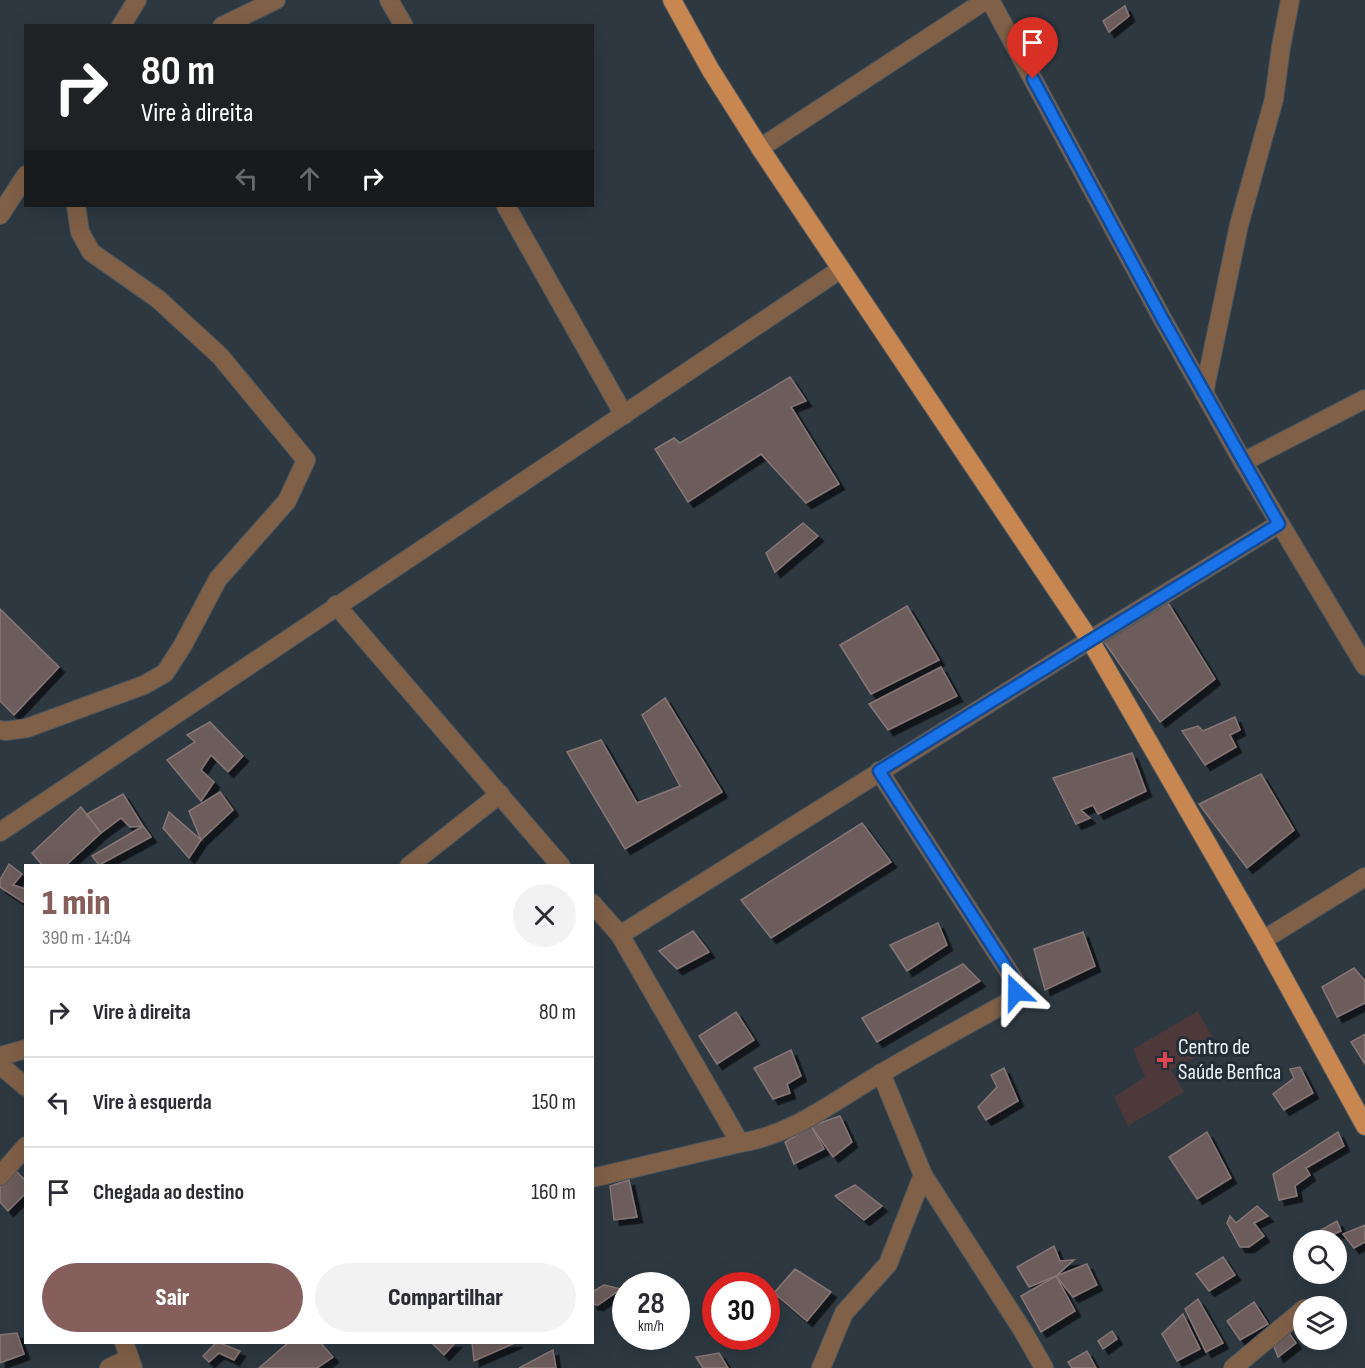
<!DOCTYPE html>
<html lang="pt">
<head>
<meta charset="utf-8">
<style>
	body { margin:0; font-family:"Sofia Sans Condensed",sans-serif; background:#f2f2f3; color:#2b2b33; height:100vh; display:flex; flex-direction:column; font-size:22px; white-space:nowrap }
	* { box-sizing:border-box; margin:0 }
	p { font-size:20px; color:#7c7c81 }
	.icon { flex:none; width:33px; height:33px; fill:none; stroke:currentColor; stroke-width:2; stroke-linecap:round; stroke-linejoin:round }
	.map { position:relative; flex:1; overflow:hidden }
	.side { position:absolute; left:24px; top:864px; width:570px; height:480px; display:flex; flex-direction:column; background:#fff; border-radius:0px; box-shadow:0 6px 24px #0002 }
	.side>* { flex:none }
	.banner { position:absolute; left:24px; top:24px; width:570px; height:183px; border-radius:0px; box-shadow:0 6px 24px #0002; background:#202124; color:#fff; overflow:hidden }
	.tools { position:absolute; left:1293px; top:1230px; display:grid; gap:12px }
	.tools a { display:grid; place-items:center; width:54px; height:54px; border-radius:50%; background:#fff; box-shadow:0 6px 24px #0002; font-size:30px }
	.speed { position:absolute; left:612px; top:1272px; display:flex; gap:12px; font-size:30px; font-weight:700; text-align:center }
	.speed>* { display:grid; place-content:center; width:78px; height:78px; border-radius:50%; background:#fff; box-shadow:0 6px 24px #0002; line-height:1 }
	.speed small { font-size:15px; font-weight:400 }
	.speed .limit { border:9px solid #d22; background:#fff; color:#111 }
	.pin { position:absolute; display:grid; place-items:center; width:51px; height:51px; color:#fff; margin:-62px -26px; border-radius:50% 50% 50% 0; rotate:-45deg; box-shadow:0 0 6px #0007 }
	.pin .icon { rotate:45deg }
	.me { position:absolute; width:66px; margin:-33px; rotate:337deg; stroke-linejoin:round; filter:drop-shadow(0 0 4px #0008) }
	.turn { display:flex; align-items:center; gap:21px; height:126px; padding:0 18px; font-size:27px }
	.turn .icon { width:78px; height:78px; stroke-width:2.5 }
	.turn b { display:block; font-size:42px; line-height:51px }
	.lanes { display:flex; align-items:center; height:57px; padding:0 18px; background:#0003; justify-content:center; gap:30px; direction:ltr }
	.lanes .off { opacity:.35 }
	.round { display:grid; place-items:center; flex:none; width:63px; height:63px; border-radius:32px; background:#f2f2f3 }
	.overview { display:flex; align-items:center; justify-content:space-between; height:102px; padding:0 18px }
	h1 { font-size:36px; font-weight:800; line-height:45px; color:#865e5c }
	.action { display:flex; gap:12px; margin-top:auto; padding:12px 18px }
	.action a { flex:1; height:69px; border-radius:36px; background:#865e5c; color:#fff; font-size:24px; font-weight:800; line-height:69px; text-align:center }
	.action a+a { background:#f2f2f3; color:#2b2b33 }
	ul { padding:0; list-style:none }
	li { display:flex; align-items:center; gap:18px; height:90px; padding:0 18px; border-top:2px solid #e1e1e2 }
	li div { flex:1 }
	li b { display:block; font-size:22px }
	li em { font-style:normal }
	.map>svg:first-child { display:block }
</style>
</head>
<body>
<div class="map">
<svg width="1365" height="1368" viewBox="0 0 1365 1368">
	<defs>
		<filter id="shadow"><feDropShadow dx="5.5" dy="5.5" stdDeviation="0" flood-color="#0009"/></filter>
	</defs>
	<rect width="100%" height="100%" fill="#2d3841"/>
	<!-- commercial -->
	<path fill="#4d383a" d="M 1198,1011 L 1217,1046 L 1171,1070 L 1184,1092 L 1128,1126 L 1114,1097 L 1145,1077 L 1133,1049 Z"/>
	<!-- building -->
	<g fill="#6c5c5b" stroke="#877675" stroke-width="1.5" filter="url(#shadow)">
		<path d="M 1125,6 L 1129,16 L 1109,32 L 1103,21 Z"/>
		<path d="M 790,377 L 806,401 L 791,407 L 839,484 L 806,503 L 761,454 L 688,502 L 655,449 L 674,438 L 680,443 Z"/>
		<path d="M 803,523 L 818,536 L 775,572 L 766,553 Z"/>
		<path d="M 1168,603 L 1215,679 L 1160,722 L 1103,640 Z"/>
		<path d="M 907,606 L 939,660 L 871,694 L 840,645 Z"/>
		<path d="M 0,609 L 59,667 L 14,715 L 0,701 Z"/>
		<path d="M 941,667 L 957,696 L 888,730 L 869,704 Z"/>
		<path d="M 665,698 L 722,792 L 625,849 L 567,752 L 601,740 L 637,803 L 680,786 L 642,715 Z"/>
		<path d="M 1235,717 L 1240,730 L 1230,735 L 1236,747 L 1205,765 L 1182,731 L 1198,726 L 1203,731 Z"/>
		<path d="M 210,722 L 243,756 L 228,772 L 211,755 L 201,770 L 214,782 L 201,801 L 167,760 L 195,742 L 187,735 Z"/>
		<path d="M 1132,753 L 1146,791 L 1098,814 L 1093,805 L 1081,810 L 1090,818 L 1076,824 L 1053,778 Z"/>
		<path d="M 1261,774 L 1294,830 L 1247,868 L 1199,804 Z"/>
		<path d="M 220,792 L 233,810 L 201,840 L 189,811 Z"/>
		<path d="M 123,794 L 143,826 L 130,827 L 121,818 L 101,833 L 87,814 Z"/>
		<path d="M 81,807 L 101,833 L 65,866 L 43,866 L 32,853 Z"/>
		<path d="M 169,812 L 201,840 L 189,858 L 163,828 Z"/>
		<path d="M 862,823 L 891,862 L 771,938 L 741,900 Z"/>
		<path d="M 143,826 L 151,837 L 99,865 L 92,856 Z"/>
		<path d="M 9,864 L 22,874 L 13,885 L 26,889 L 26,902 L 23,902 L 0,887 L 0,880 Z"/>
		<path d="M 938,923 L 947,945 L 907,971 L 890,945 Z"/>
		<path d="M 693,931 L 709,952 L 677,969 L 659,951 Z"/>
		<path d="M 1083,932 L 1095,966 L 1045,990 L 1034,949 Z"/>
		<path d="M 963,964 L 980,981 L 877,1042 L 862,1018 Z"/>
		<path d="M 1354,968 L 1365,981 L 1365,1003 L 1337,1017 L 1322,987 Z"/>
		<path d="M 736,1012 L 754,1040 L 717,1064 L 699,1036 Z"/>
		<path d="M 1365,1034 L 1365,1064 L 1351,1042 Z"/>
		<path d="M 791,1050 L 801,1076 L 787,1084 L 790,1093 L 773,1099 L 754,1068 Z"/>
		<path d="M 1300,1067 L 1313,1093 L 1284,1110 L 1273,1094 L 1294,1078 L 1290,1069 Z"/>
		<path d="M 1004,1068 L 1018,1101 L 986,1120 L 978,1107 L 997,1087 L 991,1075 Z"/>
		<path d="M 840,1116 L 852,1142 L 833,1157 L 811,1126 Z"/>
		<path d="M 811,1126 L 824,1149 L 794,1164 L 785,1142 Z"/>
		<path d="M 1207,1132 L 1231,1178 L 1197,1199 L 1169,1157 Z"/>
		<path d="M 1338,1132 L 1344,1146 L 1306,1168 L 1310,1175 L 1295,1186 L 1297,1196 L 1279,1200 L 1273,1174 Z"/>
		<path d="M 14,1169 L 26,1181 L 26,1193 L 8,1211 L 0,1202 L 0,1182 Z"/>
		<path d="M 629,1180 L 637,1217 L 614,1220 L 610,1186 Z"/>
		<path d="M 855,1185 L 882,1206 L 864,1220 L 835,1196 Z"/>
		<path d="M 1257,1206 L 1268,1216 L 1254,1223 L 1264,1236 L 1249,1247 L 1240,1247 L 1227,1223 L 1230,1216 L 1236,1223 Z"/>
		<path d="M 1337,1221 L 1341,1231 L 1320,1240 L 1304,1240 L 1304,1245 L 1301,1241 Z"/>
		<path d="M 1365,1225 L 1365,1242 L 1354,1248 L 1343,1234 Z"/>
		<path d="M 1054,1246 L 1060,1261 L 1074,1260 L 1056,1276 L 1029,1287 L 1017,1267 Z"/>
		<path d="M 1223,1257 L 1235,1275 L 1209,1291 L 1196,1274 Z"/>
		<path d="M 1087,1264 L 1097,1285 L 1073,1297 L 1056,1276 Z"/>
		<path d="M 795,1269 L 831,1292 L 807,1321 L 774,1293 Z"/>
		<path d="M 1056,1276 L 1075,1311 L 1041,1332 L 1021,1296 Z"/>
		<path d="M 604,1285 L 621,1289 L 598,1305 L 592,1304 L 592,1292 Z"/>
		<path d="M 1198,1299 L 1223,1343 L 1206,1352 L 1185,1309 Z"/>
		<path d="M 1254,1302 L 1268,1324 L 1240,1340 L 1227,1321 Z"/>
		<path d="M 1183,1314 L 1200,1349 L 1177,1361 L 1162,1334 Z"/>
		<path d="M 1284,1325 L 1296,1343 L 1278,1357 L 1272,1341 Z"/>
		<path d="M 1112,1331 L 1117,1339 L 1103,1349 L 1098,1341 Z"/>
		<path d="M 17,1333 L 24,1354 L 0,1363 L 0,1335 Z"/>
		<path d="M 217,1342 L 240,1351 L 234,1360 L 219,1353 L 209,1362 L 203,1356 Z"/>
		<path d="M 289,1342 L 320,1342 L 333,1357 L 317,1368 L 259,1368 Z"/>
		<path d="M 431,1342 L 456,1342 L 444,1355 Z"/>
		<path d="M 472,1342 L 517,1342 L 474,1361 Z"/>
		<path d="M 553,1350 L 556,1368 L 519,1368 Z"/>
		<path d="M 1087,1351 L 1096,1368 L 1072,1368 L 1068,1362 Z"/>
		<path d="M 719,1353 L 728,1368 L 703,1368 L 696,1357 Z"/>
	</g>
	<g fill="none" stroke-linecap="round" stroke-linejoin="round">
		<defs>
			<g id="minor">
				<path d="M 389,0 L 404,26"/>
				<path d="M 990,0 L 1162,318 L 1243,462 L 1365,666"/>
				<path d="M 121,26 L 137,0"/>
				<path d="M 222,26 L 276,0"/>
				<path d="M 760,148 L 986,0"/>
				<path d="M 506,206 L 624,415"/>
				<path d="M 0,215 L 26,175"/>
				<path d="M 1204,393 L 1239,225 L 1274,99 L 1281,47 L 1290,0"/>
				<path d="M 1243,462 L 1365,399"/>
				<path d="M 336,605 L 561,866"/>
				<path d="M 0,730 L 6,731 L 27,728 L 144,685 L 165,673 L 183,645 L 218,579 L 287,501 L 306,460 L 220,356 L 158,299 L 91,252 L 80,232 L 76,206"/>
				<path d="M 0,832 C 279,643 561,458 841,269"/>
				<path d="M 409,866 L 500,794"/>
				<path d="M 592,903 L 620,935 L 740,1143 C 795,1134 835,1100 882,1073 C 924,1048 967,1025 1010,1001 L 1016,992 L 1015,981 L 879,771"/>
				<path d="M 620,935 L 1090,640 L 1279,524"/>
				<path d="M 1263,940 L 1365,877"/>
				<path d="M 0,1056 L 26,1049"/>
				<path d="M 0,1065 L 26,1087"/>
				<path d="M 881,1073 L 923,1175 L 1023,1331 L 1044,1368"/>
				<path d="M 0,1176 L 26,1146"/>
				<path d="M 592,1178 L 740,1143"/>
				<path d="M 124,1342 L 133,1368"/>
				<path d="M 109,1368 L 128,1359"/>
				<path d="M 821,1368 L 844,1313 L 888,1264 L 923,1175"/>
				<path d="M 1233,1368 L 1304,1309"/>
			</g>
			<path id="major" d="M 672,0 L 710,69 L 760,148 L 1090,640 L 1263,940 L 1365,1126"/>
		</defs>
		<!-- minor casing -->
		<use href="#minor" stroke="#4c565e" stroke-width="20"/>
		<!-- major casing -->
		<use href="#major" stroke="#4c565e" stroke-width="20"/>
		<!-- minor -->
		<use href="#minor" stroke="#806047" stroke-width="18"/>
		<!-- major -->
		<use href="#major" stroke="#c88750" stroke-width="18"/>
	</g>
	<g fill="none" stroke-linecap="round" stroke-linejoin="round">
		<defs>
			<path id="route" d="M 1016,992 L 1015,981 L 879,771 L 1279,524 L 1162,318 L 1033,79"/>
		</defs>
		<!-- route casing -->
		<use href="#route" stroke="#114b97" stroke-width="15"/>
		<!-- route -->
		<use href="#route" stroke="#1a73e8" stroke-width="10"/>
	</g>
	<!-- markers -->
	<path fill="#e0444e" stroke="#232e36" stroke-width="2" d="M1162 1051h6v6h6v6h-6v6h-6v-6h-6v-6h6z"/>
	<g text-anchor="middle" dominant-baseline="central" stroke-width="6" stroke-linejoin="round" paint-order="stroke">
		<!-- poi labels -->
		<g font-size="22" fill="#edf4f9" stroke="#232e36" text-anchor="start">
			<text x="1178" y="1047">Centro de<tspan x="1178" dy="25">Saúde Benfica</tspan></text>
		</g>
	</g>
</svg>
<div class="tools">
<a><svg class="icon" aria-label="search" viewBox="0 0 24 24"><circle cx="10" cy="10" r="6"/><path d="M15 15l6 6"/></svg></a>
<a><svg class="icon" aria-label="layers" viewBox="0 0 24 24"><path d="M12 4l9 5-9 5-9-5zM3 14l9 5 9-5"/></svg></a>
</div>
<div class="speed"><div>28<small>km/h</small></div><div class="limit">30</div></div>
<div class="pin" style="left:1033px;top:79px;background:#d93025"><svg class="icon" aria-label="arrive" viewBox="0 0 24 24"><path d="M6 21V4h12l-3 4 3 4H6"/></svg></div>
<svg class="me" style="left:1016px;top:992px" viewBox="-20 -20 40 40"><path d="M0-17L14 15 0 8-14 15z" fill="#1a73e8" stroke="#fff" stroke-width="4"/></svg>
<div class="banner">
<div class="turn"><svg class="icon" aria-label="right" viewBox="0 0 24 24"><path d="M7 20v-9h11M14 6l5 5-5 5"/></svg><div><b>80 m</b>Vire à direita</div></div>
<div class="lanes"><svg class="icon off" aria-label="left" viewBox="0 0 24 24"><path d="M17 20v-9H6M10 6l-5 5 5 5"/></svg><svg class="icon off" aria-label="ahead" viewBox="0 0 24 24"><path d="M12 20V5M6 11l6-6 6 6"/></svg><svg class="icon" aria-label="right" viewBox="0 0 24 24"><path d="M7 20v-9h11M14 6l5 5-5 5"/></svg></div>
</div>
<section class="side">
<div class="overview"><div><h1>1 min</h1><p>390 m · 14:04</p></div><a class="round"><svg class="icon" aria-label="close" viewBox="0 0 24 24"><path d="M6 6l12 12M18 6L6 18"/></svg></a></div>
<ul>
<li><svg class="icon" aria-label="right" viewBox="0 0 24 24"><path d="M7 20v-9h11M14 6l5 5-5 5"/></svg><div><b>Vire à direita</b></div><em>80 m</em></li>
<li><svg class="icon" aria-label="left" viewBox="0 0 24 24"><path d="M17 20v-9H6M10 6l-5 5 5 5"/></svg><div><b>Vire à esquerda</b></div><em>150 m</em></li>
<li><svg class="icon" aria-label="arrive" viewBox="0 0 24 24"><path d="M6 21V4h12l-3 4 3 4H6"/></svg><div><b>Chegada ao destino</b></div><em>160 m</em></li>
</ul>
<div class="action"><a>Sair</a><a>Compartilhar</a></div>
</section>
</div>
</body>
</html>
